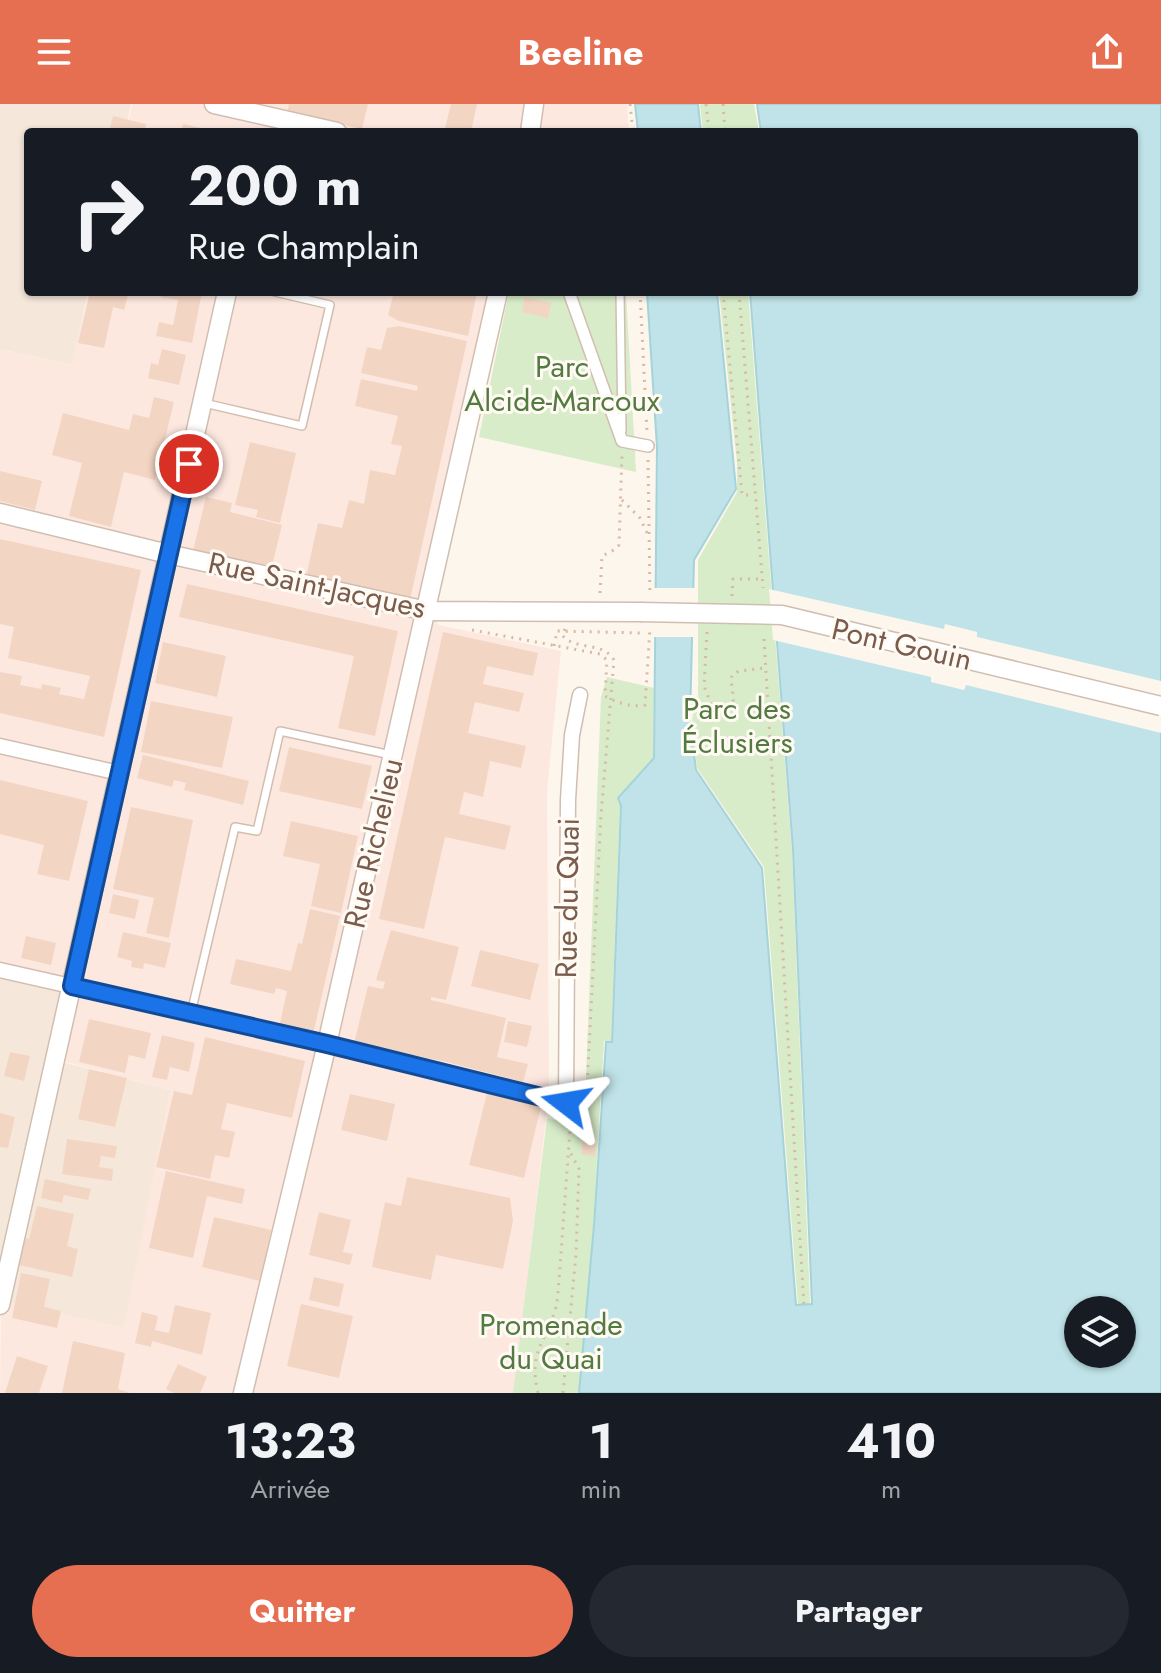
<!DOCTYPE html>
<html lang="fr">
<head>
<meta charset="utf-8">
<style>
	body { margin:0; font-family:Jost,sans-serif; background:#242831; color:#f1f3f6; height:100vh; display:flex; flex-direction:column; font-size:30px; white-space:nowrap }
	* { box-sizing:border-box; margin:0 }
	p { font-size:26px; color:#9ea1a6 }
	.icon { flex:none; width:44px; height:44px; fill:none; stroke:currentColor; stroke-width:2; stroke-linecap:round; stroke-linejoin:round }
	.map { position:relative; height:1289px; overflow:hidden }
	.panel { display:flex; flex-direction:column; background:#171b24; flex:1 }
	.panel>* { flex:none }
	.top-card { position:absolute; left:24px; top:24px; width:1114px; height:168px; border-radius:8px; box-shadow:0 2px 6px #0004; background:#171b24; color:#f1f3f6; overflow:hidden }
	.fabs { position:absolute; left:1064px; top:1192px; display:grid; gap:16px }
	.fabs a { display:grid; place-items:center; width:72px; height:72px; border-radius:50%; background:#171b24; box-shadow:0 2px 6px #0004; font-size:40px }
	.pin { position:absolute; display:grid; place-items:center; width:68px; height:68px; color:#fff; margin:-34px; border:4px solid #fff; border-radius:50%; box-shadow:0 2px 8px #0007 }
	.me { position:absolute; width:88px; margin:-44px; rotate:284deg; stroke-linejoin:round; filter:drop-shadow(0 0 6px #0008) }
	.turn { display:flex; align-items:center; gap:28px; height:168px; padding:0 32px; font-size:36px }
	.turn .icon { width:104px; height:104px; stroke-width:2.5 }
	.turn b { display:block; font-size:56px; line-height:68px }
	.eta { display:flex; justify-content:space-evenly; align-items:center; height:136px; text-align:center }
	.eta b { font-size:48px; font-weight:700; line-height:56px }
	.primary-button { display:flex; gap:16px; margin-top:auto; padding:16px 32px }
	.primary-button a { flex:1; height:92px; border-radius:48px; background:#e76f51; color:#fff; font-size:32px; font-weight:700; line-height:92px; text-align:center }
	.primary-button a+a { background:#242831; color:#f1f3f6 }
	header { display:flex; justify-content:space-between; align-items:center; height:104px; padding:0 32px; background:#e76f51; color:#fff; font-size:36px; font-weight:700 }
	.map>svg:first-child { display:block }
</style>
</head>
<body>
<header><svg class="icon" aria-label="menu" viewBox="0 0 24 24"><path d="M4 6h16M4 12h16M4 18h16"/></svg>Beeline<svg class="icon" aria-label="share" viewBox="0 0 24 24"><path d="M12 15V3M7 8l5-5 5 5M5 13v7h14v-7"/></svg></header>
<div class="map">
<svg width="1161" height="1289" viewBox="0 0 1161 1289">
	<rect width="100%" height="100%" fill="#fdf6ec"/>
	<!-- residential -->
	<g fill="#f5e8da">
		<path d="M 0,0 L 131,0 L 125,28 L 28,28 L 28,188 L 88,188 L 72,261 L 0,245 Z"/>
		<path d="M 0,866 L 72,882 L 55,956 L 174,987 L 124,1224 L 1,1197 L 0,1201 Z"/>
	</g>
	<!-- commercial -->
	<g fill="#fde8e0">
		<path d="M 132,0 L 627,0 L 629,28 L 126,28 Z"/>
		<path d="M 89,188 L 498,188 L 427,507 L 439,521 L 561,547 L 547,687 L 549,988 L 514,1289 L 0,1289 L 1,1197 L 124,1224 L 170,986 L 55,955 L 71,882 L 0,866 L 0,245 L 71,261 Z"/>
	</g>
	<!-- green -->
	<g fill="#d8ecc9">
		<path d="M 700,0 L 754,0 L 759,28 L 703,28 Z"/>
		<path d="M 509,188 L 626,188 L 636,368 L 479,333 Z"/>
		<path d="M 719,188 L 748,188 L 792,748 L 810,1200 L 798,1201 L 764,763 L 697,664 L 692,616 L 698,591 L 698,456 L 737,388 L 737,358 Z"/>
		<path d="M 607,573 L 654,584 L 653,654 L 617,694 L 620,702 L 611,937 L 604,937 L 590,1174 L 579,1289 L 513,1289 L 547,1014 L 584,1023 L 601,593 Z"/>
	</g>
	<!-- water -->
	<g fill="#bfe3e8" stroke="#a5d3da" stroke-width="2" fill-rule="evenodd">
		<path d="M 635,0 L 698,0 L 701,28 L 638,28 Z"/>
		<path d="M 757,0 L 1161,0 L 1161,1289 L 579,1289 L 594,1121 L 606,938 L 612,938 L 621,702 L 618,694 L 654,654 L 657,343 L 647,188 L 717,188 L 736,385 L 694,456 L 690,616 L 696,666 L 762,764 L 796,1201 L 812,1200 L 793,746 L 750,188 L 1134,188 L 1134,28 L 761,28 ZM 1078,1206 L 1122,1206 L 1122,1250 L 1078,1250 Z"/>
	</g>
	<!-- pier -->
	<g fill="#fdf6ec">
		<path d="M 652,484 L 697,484 L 696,533 L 651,533 Z"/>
		<path d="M 769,485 L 944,525 L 945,520 L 977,528 L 977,533 L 1161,577 L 1161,629 L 966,581 L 964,586 L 931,578 L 931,573 L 773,536 Z"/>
	</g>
	<!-- building -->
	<g fill="#f3d5c3">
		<path d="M 289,0 L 368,0 L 362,25 L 287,8 Z"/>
		<path d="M 451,0 L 477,0 L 471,28 L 444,28 Z"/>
		<path d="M 113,12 L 146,20 L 144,28 L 109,28 Z"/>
		<path d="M 183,20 L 214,27 L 213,28 L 181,28 Z"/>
		<path d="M 90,188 L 128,191 L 124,206 L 113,203 L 104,244 L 78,239 Z"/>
		<path d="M 162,188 L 202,188 L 192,239 L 156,232 L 159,218 L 173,221 L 178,196 L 161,193 Z"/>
		<path d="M 394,188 L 477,188 L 468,232 L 399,217 L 388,211 Z"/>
		<path d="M 525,193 L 551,199 L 548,214 L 522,208 Z"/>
		<path d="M 399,222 L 467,237 L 410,496 L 306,473 L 318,419 L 342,424 L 349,396 L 364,400 L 370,366 L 395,371 L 402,342 L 391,340 L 398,312 L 355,302 L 361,275 L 417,287 L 418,282 L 361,269 L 367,243 L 381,246 L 387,224 Z"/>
		<path d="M 162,245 L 186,251 L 179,281 L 148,274 L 151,259 L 158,261 Z"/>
		<path d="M 154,293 L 174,298 L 155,376 L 124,368 L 111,423 L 69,412 L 82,359 L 52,351 L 63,309 L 129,326 L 133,310 L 149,314 Z"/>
		<path d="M 250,338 L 296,349 L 280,419 L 256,413 L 258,406 L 235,401 Z"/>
		<path d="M 0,367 L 42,377 L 35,406 L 0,397 Z"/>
		<path d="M 206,393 L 232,399 L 230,408 L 282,421 L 271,466 L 193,447 Z"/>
		<path d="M 0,435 L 141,466 L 104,633 L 0,609 L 0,568 L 22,572 L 20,581 L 41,585 L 42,580 L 61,584 L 59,590 L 84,595 L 90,572 L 8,554 L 14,523 L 0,520 Z"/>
		<path d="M 187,480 L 398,527 L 375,632 L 338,624 L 354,552 L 179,513 Z"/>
		<path d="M 443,528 L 538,549 L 533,572 L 487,562 L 483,580 L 524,589 L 519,608 L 475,598 L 468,629 L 526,642 L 521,664 L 490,657 L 483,693 L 464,688 L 459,710 L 511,722 L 505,746 L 445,733 L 424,825 L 379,815 Z"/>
		<path d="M 163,538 L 226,552 L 217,593 L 155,579 Z"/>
		<path d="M 151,597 L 233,613 L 222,664 L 141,648 Z"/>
		<path d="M 289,643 L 372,662 L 362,705 L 279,687 Z"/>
		<path d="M 143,651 L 249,677 L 243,701 L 184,686 L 186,679 L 174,676 L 172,683 L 137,674 Z"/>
		<path d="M 0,676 L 88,697 L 69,777 L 37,770 L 44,741 L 0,730 Z"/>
		<path d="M 131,703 L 193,716 L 169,834 L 146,829 L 154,794 L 113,785 Z"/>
		<path d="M 291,717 L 358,732 L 341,809 L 311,802 L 320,760 L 283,752 Z"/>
		<path d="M 113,790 L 139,796 L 135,815 L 109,809 Z"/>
		<path d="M 310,805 L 340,812 L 313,931 L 279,924 L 287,887 L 276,884 L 274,890 L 230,880 L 236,855 L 291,867 L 298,839 L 302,840 Z"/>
		<path d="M 391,826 L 459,843 L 446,896 L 431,893 L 431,896 L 506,914 L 497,953 L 528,960 L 523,978 L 447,958 L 354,939 L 368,882 L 383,885 L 385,878 L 376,876 Z"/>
		<path d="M 123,828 L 171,839 L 165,864 L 144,859 L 143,865 L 131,863 L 132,857 L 117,853 Z"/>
		<path d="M 26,832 L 56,839 L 51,861 L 21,854 Z"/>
		<path d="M 480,846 L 539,860 L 530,896 L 471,882 Z"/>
		<path d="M 89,915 L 151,929 L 145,955 L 129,951 L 125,969 L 79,958 Z"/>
		<path d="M 508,917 L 532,922 L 527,943 L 504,938 Z"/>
		<path d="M 162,931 L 195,939 L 189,968 L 170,963 L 167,976 L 152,973 Z"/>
		<path d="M 205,933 L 305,957 L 292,1014 L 227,999 L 221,1025 L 235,1028 L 229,1054 L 215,1051 L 210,1075 L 156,1063 L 174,987 L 192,991 Z"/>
		<path d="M 10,948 L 30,952 L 24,977 L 4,972 Z"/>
		<path d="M 89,965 L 127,974 L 115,1023 L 78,1015 Z"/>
		<path d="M 487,989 L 541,1002 L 524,1074 L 469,1061 Z"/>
		<path d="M 350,990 L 395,1000 L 387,1037 L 341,1026 Z"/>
		<path d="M 0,1009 L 15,1013 L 8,1044 L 0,1043 Z"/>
		<path d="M 583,1033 L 596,1034 L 595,1052 L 581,1050 Z"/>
		<path d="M 67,1035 L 117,1042 L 115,1054 L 101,1052 L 99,1063 L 113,1065 L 112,1077 L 62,1070 Z"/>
		<path d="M 166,1067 L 245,1085 L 242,1100 L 207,1092 L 193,1154 L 149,1144 Z"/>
		<path d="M 407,1073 L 510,1094 L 513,1117 L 503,1165 L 436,1151 L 431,1176 L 372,1163 L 385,1098 L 401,1102 Z"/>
		<path d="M 45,1075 L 91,1085 L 88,1096 L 64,1091 L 62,1099 L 41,1094 Z"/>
		<path d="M 37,1102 L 74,1110 L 67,1142 L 78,1145 L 72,1173 L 19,1161 L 25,1134 L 29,1135 Z"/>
		<path d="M 319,1108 L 351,1116 L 343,1148 L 353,1150 L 350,1161 L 309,1151 Z"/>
		<path d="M 214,1113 L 271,1126 L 260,1177 L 202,1163 Z"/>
		<path d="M 21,1169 L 50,1175 L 44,1203 L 61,1207 L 57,1224 L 12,1214 Z"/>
		<path d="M 314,1173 L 344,1180 L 339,1203 L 309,1196 Z"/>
		<path d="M 301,1200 L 353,1212 L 339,1274 L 287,1262 Z"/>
		<path d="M 175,1201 L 211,1209 L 202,1251 L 152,1237 L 151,1243 L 135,1239 L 142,1208 L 158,1212 L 155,1226 L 169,1229 Z"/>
		<path d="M 73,1237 L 125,1249 L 118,1285 L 130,1289 L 62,1289 Z"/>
		<path d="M 17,1252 L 48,1262 L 39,1289 L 5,1289 Z"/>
		<path d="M 178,1260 L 207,1273 L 200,1289 L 174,1289 L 166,1285 Z"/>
	</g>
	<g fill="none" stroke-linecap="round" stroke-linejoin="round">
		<defs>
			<g id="service">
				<path d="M 620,188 L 622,326"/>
				<path d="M 204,299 L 302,322 L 330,201 L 275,188"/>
				<path d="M 191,909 L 235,723 L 257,727 L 280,627 L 391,651"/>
			</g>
			<path id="pedestrian" d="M 569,188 L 622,337 L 648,342"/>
			<g id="minor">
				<path d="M 0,642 L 119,669"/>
				<path d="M 0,866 L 327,940 L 566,999 L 568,696 L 572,631 L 580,591"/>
			</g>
			<g id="tertiary">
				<path d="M 214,0 L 337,28"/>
				<path d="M 530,28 L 534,0"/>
				<path d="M 0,409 L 168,450 L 427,507 L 640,508"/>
				<path d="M 0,1201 L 227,188"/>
				<path d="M 243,1289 L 327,940 L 498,188"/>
			</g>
		</defs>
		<!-- service casing -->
		<use href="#service" stroke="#d1beb0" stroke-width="10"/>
		<!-- pedestrian casing -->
		<use href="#pedestrian" stroke="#d1beb0" stroke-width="14"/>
		<!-- minor casing -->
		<use href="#minor" stroke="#d1beb0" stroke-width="17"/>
		<!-- tertiary casing -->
		<use href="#tertiary" stroke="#d1beb0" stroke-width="21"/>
		<!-- path -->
		<g stroke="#d9b8a5" stroke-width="3" stroke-dasharray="2 6" stroke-linecap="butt">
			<path d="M 630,0 L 633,28"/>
			<path d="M 706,0 L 709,28"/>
			<path d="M 723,0 L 725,28"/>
			<path d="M 640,188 L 647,328"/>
			<path d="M 723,188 L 742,391 L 754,391"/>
			<path d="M 739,188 L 763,484"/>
			<path d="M 560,263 L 571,264"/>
			<path d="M 574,306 L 581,296"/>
			<path d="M 648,356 L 650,492"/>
			<path d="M 622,396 L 640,414 L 648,431"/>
			<path d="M 600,489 L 602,452 L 614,446 L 619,441 L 622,351"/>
			<path d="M 732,492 L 733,475 L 763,475"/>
			<path d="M 565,525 L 562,531 C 575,547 603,537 614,556 L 601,711 L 586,1003 L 581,1002"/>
			<path d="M 472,526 L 600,550 L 607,556 L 605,592 C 615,598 632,604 645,601 L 650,524"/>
			<path d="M 707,528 L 704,582 L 715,610 L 726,612 C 740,600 729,586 732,571 L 739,567 L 765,564"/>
			<path d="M 764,535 L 804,1202"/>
			<path d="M 554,542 L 557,527 L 640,529"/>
			<path d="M 538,1289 C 528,1247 546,1239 556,1203 C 558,1195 558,1186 559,1177 L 571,1012"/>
			<path d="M 563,1289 L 576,1150 L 579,1065 L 568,1044"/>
		</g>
		<!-- service -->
		<use href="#service" stroke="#fff" stroke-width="7"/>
		<!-- pedestrian -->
		<use href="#pedestrian" stroke="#fff" stroke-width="11"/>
		<!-- minor -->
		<use href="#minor" stroke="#fff" stroke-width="14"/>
		<!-- tertiary -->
		<use href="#tertiary" stroke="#fff" stroke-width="18"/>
		<defs>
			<path id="tertiary-bridge" d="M 640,508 L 782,511 L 1161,602"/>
		</defs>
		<!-- tertiary-bridge casing -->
		<use href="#tertiary-bridge" stroke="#d1beb0" stroke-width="21" stroke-linecap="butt"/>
		<!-- tertiary-bridge -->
		<use href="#tertiary-bridge" stroke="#fff" stroke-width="18"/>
	</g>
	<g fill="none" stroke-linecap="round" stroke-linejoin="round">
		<defs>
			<path id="route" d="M 189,360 L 72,882 L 327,940 L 566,999"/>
		</defs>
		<!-- route casing -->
		<use href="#route" stroke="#114b97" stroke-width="20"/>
		<!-- route -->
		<use href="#route" stroke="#1a73e8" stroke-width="14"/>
	</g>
	<g text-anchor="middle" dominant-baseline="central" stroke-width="6" stroke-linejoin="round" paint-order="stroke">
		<!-- park labels -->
		<g font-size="30" fill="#537a41" stroke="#fffaf3">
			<text x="562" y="262">Parc<tspan x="562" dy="34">Alcide-Marcoux</tspan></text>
			<text x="737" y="604">Parc des<tspan x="737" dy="34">Éclusiers</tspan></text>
			<text x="551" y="1220">Promenade<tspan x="551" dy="34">du Quai</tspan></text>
		</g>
		<!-- street labels -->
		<g font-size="30" fill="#7a5c4d" stroke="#fffaf3">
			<text transform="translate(317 481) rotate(12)">Rue Saint-Jacques</text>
			<text transform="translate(902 540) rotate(13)">Pont Gouin</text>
			<text transform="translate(373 739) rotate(-77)">Rue Richelieu</text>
			<text transform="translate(567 794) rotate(-89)">Rue du Quai</text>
		</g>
	</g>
</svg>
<div class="fabs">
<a><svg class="icon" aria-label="layers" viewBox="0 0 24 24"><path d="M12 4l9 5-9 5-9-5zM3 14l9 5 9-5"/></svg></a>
</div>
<div class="pin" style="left:189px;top:360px;background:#d93025"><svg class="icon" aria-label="arrive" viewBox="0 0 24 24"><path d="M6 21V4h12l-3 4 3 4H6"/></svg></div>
<svg class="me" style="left:566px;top:999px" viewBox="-20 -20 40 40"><path d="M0-17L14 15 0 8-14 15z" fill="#1a73e8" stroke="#fff" stroke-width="4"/></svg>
<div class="top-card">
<div class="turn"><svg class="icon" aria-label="right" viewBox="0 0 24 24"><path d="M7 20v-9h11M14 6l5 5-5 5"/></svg><div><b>200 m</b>Rue Champlain</div></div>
</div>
</div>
<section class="panel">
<div class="eta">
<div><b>13:23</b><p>Arrivée</p></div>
<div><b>1</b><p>min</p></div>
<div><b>410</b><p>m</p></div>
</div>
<div class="primary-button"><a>Quitter</a><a>Partager</a></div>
</section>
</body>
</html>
